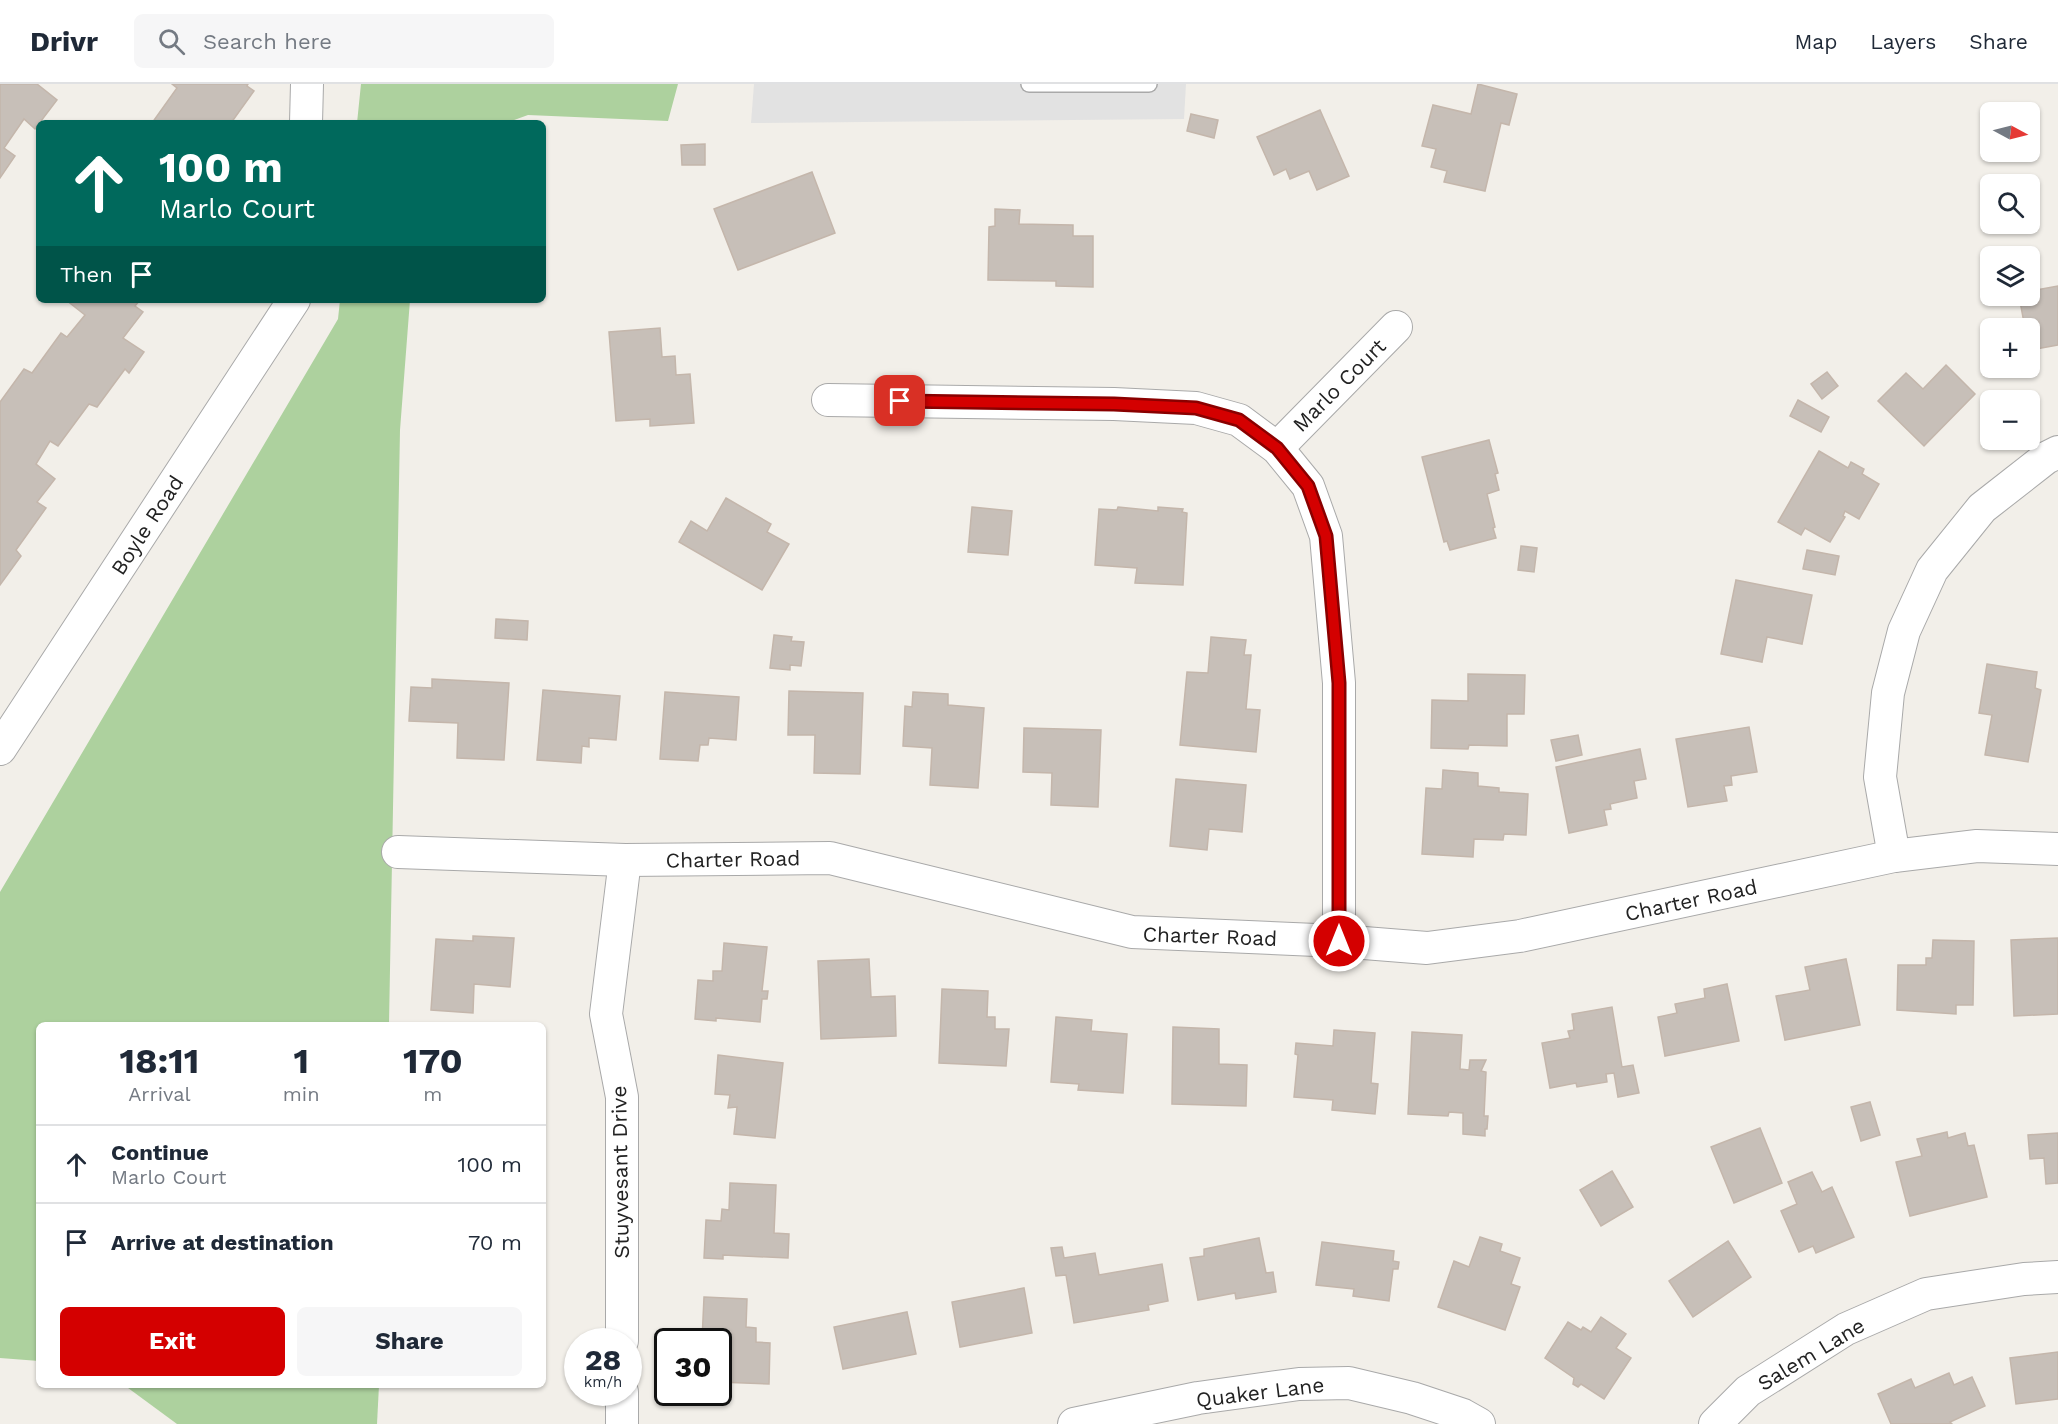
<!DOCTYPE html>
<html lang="en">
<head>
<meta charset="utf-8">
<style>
	body { margin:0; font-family:"Work Sans",sans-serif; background:#f6f6f7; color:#1f2937; height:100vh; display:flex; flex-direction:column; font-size:22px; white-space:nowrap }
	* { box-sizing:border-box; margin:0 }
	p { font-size:20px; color:#747a83 }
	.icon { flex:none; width:33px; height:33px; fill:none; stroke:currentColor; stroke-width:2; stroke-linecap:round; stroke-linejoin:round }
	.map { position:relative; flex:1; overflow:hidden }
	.panel { position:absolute; left:36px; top:938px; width:510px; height:366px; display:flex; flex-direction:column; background:#fff; border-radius:9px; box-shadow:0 2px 4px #0004 }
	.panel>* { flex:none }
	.banner { position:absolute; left:36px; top:36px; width:510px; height:183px; border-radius:9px; box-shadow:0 2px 4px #0004; background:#00695c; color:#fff; overflow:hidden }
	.needle { width:39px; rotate:97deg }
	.fabs { position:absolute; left:1980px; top:18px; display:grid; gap:12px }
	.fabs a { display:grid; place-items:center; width:60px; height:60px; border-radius:9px; background:#fff; box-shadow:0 2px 4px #0004; font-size:30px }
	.speed { position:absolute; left:564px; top:1244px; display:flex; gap:12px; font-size:30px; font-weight:700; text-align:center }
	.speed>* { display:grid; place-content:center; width:78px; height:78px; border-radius:50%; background:#fff; box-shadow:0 2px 4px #0004; line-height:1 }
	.speed small { font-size:15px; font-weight:400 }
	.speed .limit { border:3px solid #111; border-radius:9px; background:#fff; color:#111 }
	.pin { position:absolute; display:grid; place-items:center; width:51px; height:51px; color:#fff; margin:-26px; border-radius:12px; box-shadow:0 3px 9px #0006 }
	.me { position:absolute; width:66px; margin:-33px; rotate:0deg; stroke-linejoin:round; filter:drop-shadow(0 0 4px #0008) }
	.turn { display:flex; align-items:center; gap:21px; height:126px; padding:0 24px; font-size:27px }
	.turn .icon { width:78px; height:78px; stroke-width:2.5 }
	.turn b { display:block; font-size:42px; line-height:51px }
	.then { display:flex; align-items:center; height:57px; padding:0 24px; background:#0003; gap:12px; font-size:22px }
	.eta { display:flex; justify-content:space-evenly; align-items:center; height:102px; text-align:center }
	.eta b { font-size:36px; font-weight:700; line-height:42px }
	.button { display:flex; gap:12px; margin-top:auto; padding:12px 24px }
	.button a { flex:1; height:69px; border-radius:9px; background:#d40000; color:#fff; font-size:24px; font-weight:700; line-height:69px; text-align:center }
	.button a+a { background:#f6f6f7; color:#1f2937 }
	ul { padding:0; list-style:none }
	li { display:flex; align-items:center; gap:18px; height:78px; padding:0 24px; border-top:2px solid #e0e1e3 }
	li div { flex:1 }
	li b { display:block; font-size:22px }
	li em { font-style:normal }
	header { display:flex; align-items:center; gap:36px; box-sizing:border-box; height:84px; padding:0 30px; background:#fff; border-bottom:2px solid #e0e1e3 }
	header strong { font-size:28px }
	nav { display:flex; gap:33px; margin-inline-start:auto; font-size:21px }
	.search { width:420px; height:54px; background:#f6f6f7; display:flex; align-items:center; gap:15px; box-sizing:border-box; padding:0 21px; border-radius:9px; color:#747a83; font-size:22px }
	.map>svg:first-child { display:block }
</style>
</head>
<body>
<header>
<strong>Drivr</strong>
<div class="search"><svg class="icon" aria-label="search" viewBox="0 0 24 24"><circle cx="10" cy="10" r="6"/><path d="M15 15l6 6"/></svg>Search here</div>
<nav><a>Map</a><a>Layers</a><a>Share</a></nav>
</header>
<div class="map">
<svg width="2058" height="1340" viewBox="0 0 2058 1340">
	<rect width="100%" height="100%" fill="#f2efe9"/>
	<!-- forest -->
	<g fill="#add19e">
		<path d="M 361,0 L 678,0 L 668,37 L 528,31 L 506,39 L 357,39 Z"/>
		<path d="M 340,216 L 410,216 L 400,346 L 389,940 L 39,940 L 39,1277 L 0,1274 L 0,808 L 338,235 Z"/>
		<path d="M 124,1301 L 379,1301 L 377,1340 L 177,1340 Z"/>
	</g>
	<!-- parking -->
	<path fill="#e2e2e2" d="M 754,0 L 1186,0 L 1184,35 L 751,39 Z"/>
	<!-- building -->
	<g fill="#c7bfb8" stroke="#c4b6ab" stroke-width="1.5">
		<path d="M 0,0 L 37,0 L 57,16 L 35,45 L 24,35 L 4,64 L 15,72 L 0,94 Z"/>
		<path d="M 172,0 L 248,0 L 247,2 L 254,7 L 231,39 L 152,39 L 177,4 Z"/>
		<path d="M 1478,0 L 1517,10 L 1509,41 L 1501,39 L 1485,107 L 1444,98 L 1447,87 L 1431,83 L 1436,65 L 1422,62 L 1433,21 L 1471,30 Z"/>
		<path d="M 1320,26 L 1349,92 L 1317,106 L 1309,87 L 1290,95 L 1286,85 L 1274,91 L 1257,53 Z"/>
		<path d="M 1191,30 L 1218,36 L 1214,54 L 1187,47 Z"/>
		<path d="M 705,60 L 705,81 L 682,81 L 681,61 Z"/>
		<path d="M 812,88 L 835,149 L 738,186 L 714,125 Z"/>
		<path d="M 995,125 L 1020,126 L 1019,140 L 1073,141 L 1073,152 L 1093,152 L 1093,203 L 1056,202 L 1056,197 L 988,196 L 989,143 L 995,142 Z"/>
		<path d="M 2058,202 L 2058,261 L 2030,266 L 2030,244 L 2025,244 L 2019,212 L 2030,212 L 2030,207 Z"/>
		<path d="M 66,216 L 140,216 L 135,222 L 143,228 L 123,254 L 144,268 L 129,289 L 125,285 L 97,323 L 89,320 L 58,362 L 50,357 L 36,380 L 55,395 L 37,418 L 46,424 L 16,466 L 21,472 L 0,501 L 0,318 L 24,285 L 32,289 L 61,249 L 67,253 L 85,231 Z"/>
		<path d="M 660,244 L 662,273 L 675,272 L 676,291 L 690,290 L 694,339 L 650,342 L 650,335 L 616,337 L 609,248 Z"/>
		<path d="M 1946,281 L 1975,310 L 1924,362 L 1878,317 L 1906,289 L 1923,305 Z"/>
		<path d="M 1827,288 L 1838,302 L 1822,315 L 1811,300 Z"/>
		<path d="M 1798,316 L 1829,333 L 1821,348 L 1790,332 Z"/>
		<path d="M 1489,356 L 1498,389 L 1495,390 L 1499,406 L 1487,410 L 1495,443 L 1493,444 L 1496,454 L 1450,466 L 1447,457 L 1444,458 L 1422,373 Z"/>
		<path d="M 1819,367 L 1848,384 L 1851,378 L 1864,385 L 1862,390 L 1879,400 L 1859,435 L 1845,427 L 1843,432 L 1845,433 L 1830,458 L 1805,444 L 1801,451 L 1778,438 Z"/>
		<path d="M 726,414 L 771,440 L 767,448 L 789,460 L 762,506 L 679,458 L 691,437 L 707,447 Z"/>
		<path d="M 972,423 L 1012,427 L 1008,471 L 968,468 Z"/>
		<path d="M 1118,423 L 1158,427 L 1158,423 L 1183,425 L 1182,428 L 1187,429 L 1183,501 L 1135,499 L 1137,484 L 1095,481 L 1099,425 L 1117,426 Z"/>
		<path d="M 1521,462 L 1537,464 L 1534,488 L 1518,486 Z"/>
		<path d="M 1807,466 L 1839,472 L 1835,491 L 1803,485 Z"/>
		<path d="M 1736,496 L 1812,511 L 1802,560 L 1767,553 L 1762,578 L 1721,570 Z"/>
		<path d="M 496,535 L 528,537 L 527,556 L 495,554 Z"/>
		<path d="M 774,551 L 792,553 L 791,557 L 804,558 L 801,582 L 790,581 L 790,586 L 770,584 Z"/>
		<path d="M 1211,553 L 1246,556 L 1244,571 L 1251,571 L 1246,625 L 1260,626 L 1256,668 L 1180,661 L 1187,588 L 1208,589 Z"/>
		<path d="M 1987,580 L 2037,588 L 2035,604 L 2041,606 L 2028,678 L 1985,671 L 1992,631 L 1979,629 Z"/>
		<path d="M 1468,590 L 1525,591 L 1524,630 L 1507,630 L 1507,662 L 1469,661 L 1468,665 L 1431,664 L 1432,616 L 1468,617 Z"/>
		<path d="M 432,595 L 509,599 L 504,676 L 457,674 L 458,639 L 409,637 L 411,603 L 432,604 Z"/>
		<path d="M 543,606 L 620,612 L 616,656 L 589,654 L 589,663 L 582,662 L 581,679 L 537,676 Z"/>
		<path d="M 789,607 L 863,609 L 860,690 L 814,689 L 815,651 L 788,651 Z"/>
		<path d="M 665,608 L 739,613 L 736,656 L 709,654 L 708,661 L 700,661 L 698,677 L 660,675 Z"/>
		<path d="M 913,608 L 948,610 L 948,621 L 984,624 L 978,704 L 930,701 L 932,664 L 903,662 L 905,622 L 912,623 Z"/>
		<path d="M 1749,643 L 1757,688 L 1731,692 L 1732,701 L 1724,702 L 1727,717 L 1688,723 L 1676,655 Z"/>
		<path d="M 1024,644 L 1101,646 L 1098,723 L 1051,721 L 1052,689 L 1023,688 Z"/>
		<path d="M 1578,651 L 1582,671 L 1556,677 L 1551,656 Z"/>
		<path d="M 1640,665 L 1646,695 L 1634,697 L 1637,714 L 1610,720 L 1611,725 L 1604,726 L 1607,741 L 1569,749 L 1556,683 Z"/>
		<path d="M 1443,686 L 1478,689 L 1478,702 L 1499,704 L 1499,708 L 1528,710 L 1526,751 L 1504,750 L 1503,756 L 1474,755 L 1473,773 L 1422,770 L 1426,704 L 1442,705 Z"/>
		<path d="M 1176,695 L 1246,701 L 1242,748 L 1209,745 L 1207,766 L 1170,762 Z"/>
		<path d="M 473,852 L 514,854 L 510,903 L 474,900 L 473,929 L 431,926 L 436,855 L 473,857 Z"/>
		<path d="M 2058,854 L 2058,930 L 2014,932 L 2011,856 Z"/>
		<path d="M 1933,856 L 1974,857 L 1973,921 L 1956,921 L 1956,930 L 1897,926 L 1898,881 L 1926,881 L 1926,874 L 1932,874 Z"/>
		<path d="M 724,859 L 767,863 L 762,907 L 768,907 L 767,915 L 762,915 L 760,938 L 716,934 L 716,937 L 695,935 L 698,896 L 713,897 L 713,887 L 722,887 Z"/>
		<path d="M 869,875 L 871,913 L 895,912 L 896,952 L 821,955 L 818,877 Z"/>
		<path d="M 1846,875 L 1860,941 L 1785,956 L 1776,912 L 1810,906 L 1805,883 Z"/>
		<path d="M 1727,900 L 1739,957 L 1665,972 L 1658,933 L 1677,929 L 1675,920 L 1705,914 L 1704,905 Z"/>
		<path d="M 942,905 L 988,907 L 987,933 L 995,933 L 995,945 L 1009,945 L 1006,982 L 939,979 Z"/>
		<path d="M 1612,923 L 1622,983 L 1633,981 L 1639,1009 L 1618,1013 L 1614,989 L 1606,990 L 1607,998 L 1577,1003 L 1576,999 L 1550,1004 L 1542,959 L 1570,954 L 1568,947 L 1574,946 L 1572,930 Z"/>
		<path d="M 1056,933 L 1092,936 L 1091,947 L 1127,950 L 1123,1009 L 1078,1006 L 1079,1000 L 1051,998 Z"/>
		<path d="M 1173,943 L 1219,945 L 1219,980 L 1247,981 L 1246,1022 L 1172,1020 Z"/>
		<path d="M 1334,946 L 1375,949 L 1371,999 L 1378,1000 L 1375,1030 L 1332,1026 L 1333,1016 L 1294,1013 L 1298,971 L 1295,970 L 1296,959 L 1333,962 Z"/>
		<path d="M 1412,948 L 1462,951 L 1460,985 L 1469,986 L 1470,976 L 1486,976 L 1481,987 L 1486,988 L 1484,1032 L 1488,1032 L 1487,1045 L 1485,1045 L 1485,1052 L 1463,1050 L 1463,1029 L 1449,1028 L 1448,1032 L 1408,1030 Z"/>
		<path d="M 718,971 L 783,979 L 775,1054 L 734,1050 L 737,1023 L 728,1024 L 730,1011 L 715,1010 Z"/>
		<path d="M 1870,1018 L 1880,1051 L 1861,1057 L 1851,1023 Z"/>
		<path d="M 1760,1044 L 1782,1099 L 1734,1119 L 1711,1063 Z"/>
		<path d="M 1947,1048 L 1948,1054 L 1965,1049 L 1968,1062 L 1974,1061 L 1987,1113 L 1910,1132 L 1896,1078 L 1922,1072 L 1917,1055 Z"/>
		<path d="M 2058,1049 L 2058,1099 L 2046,1100 L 2044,1074 L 2030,1075 L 2028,1051 Z"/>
		<path d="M 1612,1087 L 1633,1123 L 1601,1142 L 1580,1106 Z"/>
		<path d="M 1812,1088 L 1822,1108 L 1832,1103 L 1854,1153 L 1816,1169 L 1813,1162 L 1799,1168 L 1781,1127 L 1797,1120 L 1788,1098 Z"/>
		<path d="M 730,1099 L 776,1101 L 774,1149 L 789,1150 L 788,1174 L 723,1171 L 723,1175 L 704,1174 L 706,1136 L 721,1137 L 722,1125 L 729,1126 Z"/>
		<path d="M 1480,1153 L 1502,1160 L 1500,1167 L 1520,1174 L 1511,1200 L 1520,1203 L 1505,1246 L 1438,1223 L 1454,1177 L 1469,1183 Z"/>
		<path d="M 1259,1154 L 1266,1189 L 1273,1188 L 1276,1208 L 1236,1215 L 1235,1209 L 1198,1216 L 1190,1174 L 1204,1172 L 1204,1165 Z"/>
		<path d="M 1728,1157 L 1751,1193 L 1693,1233 L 1669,1197 Z"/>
		<path d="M 1322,1158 L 1394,1167 L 1393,1177 L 1399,1178 L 1398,1185 L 1393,1185 L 1389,1217 L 1353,1212 L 1354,1205 L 1316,1201 Z"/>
		<path d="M 1062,1163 L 1064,1174 L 1095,1169 L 1099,1191 L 1162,1180 L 1168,1217 L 1148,1221 L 1149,1226 L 1074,1239 L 1066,1191 L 1056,1192 L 1051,1164 Z"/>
		<path d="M 1024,1204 L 1032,1249 L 960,1263 L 952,1218 Z"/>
		<path d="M 704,1213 L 747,1215 L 746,1243 L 756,1244 L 756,1258 L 770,1259 L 769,1300 L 718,1298 L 718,1257 L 702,1257 Z"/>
		<path d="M 907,1228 L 916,1270 L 843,1285 L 834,1243 Z"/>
		<path d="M 1601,1233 L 1626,1250 L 1616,1264 L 1631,1274 L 1604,1315 L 1581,1300 L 1578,1303 L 1573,1300 L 1574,1294 L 1545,1274 L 1568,1238 L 1581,1246 L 1583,1243 L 1591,1248 Z"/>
		<path d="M 2058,1268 L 2058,1315 L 2016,1320 L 2010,1274 Z"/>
		<path d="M 1949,1289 L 1954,1301 L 1972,1293 L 1985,1322 L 1950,1338 L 1952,1340 L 1891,1340 L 1878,1310 L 1911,1295 L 1915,1304 Z"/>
	</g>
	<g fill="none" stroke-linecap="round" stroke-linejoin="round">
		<defs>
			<path id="service" d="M 1029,0 L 1149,0"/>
			<g id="minor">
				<path d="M 306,39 L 307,0"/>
				<path d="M 828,316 L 1114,320 L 1196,324 L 1239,336 L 1277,364 L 1308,402 L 1326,452 L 1339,599 L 1339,857"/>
				<path d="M 1277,364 L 1396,243"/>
				<path d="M 0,665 L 294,216"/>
				<path d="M 398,768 L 625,776 L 830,774 L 1132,848 L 1339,857 L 1427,864 L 1520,852 L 1894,772 L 1977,762 L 2058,765"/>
				<path d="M 1894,772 L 1880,693 L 1888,609 L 1904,547 L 1932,486 L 1982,424 L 2046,374 L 2058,368"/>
				<path d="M 622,1257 L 622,1013 L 606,930 L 625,776"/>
				<path d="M 622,1340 L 622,1308"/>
				<path d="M 1074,1340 L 1198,1314 L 1299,1300 L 1349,1299 L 1412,1314 L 1463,1331 L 1479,1340"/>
				<path d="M 1715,1340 L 1748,1307 L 1846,1245 L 1926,1210 L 2024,1195 L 2058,1193"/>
			</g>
		</defs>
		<!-- service casing -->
		<use href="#service" stroke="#a9a9a9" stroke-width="18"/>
		<!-- minor casing -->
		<use href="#minor" stroke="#a9a9a9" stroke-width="34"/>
		<!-- service -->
		<use href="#service" stroke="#fff" stroke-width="15"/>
		<!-- minor -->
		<use href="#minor" stroke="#fff" stroke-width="32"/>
	</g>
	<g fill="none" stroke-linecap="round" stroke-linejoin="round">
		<defs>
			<path id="route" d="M 900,317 L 1114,320 L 1196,324 L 1239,336 L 1277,364 L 1308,402 L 1326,452 L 1339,599 L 1339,857"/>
		</defs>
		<!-- route casing -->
		<use href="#route" stroke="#8a0000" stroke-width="15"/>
		<!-- route -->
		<use href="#route" stroke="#d40000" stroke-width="10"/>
	</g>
	<g text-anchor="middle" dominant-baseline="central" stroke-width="4.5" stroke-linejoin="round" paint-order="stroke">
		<!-- street labels -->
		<g font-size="21" fill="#222" stroke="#fff">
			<text transform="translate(1339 301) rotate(-45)">Marlo Court</text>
			<text transform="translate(147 441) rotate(-57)">Boyle Road</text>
			<text transform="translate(733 775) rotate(-1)">Charter Road</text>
			<text transform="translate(1691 816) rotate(-12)">Charter Road</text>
			<text transform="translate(1210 852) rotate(2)">Charter Road</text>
			<text transform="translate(620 1088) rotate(-91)">Stuyvesant Drive</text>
			<text transform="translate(1811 1270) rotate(-31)">Salem Lane</text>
			<text transform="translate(1260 1308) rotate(-7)">Quaker Lane</text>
		</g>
	</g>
</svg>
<div class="fabs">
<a><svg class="needle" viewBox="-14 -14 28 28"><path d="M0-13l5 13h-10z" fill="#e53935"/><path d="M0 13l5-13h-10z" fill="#747a83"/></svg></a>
<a><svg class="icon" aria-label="search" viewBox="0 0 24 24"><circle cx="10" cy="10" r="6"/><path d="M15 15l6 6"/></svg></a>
<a><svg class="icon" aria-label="layers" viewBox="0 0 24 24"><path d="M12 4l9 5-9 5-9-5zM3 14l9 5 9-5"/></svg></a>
<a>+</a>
<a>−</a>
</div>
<div class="speed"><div>28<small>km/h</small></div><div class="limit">30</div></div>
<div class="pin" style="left:900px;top:317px;background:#d93025"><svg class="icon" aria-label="arrive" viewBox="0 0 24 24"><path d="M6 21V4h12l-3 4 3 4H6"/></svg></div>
<svg class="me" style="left:1339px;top:857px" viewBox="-20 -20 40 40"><circle r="17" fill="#d40000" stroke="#fff" stroke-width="3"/><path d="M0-11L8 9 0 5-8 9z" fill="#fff"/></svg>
<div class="banner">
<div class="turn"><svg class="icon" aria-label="ahead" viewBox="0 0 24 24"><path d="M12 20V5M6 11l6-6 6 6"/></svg><div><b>100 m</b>Marlo Court</div></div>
<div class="then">Then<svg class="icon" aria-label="arrive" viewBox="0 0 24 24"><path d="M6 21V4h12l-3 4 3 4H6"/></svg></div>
</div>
<section class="panel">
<div class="eta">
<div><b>18:11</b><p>Arrival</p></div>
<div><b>1</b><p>min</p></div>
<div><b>170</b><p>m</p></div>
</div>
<ul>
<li><svg class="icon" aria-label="ahead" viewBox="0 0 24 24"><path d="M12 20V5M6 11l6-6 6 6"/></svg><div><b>Continue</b><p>Marlo Court</p></div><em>100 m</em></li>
<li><svg class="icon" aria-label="arrive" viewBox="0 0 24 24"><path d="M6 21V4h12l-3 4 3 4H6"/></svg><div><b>Arrive at destination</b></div><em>70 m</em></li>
</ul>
<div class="button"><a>Exit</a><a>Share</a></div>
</section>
</div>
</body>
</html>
